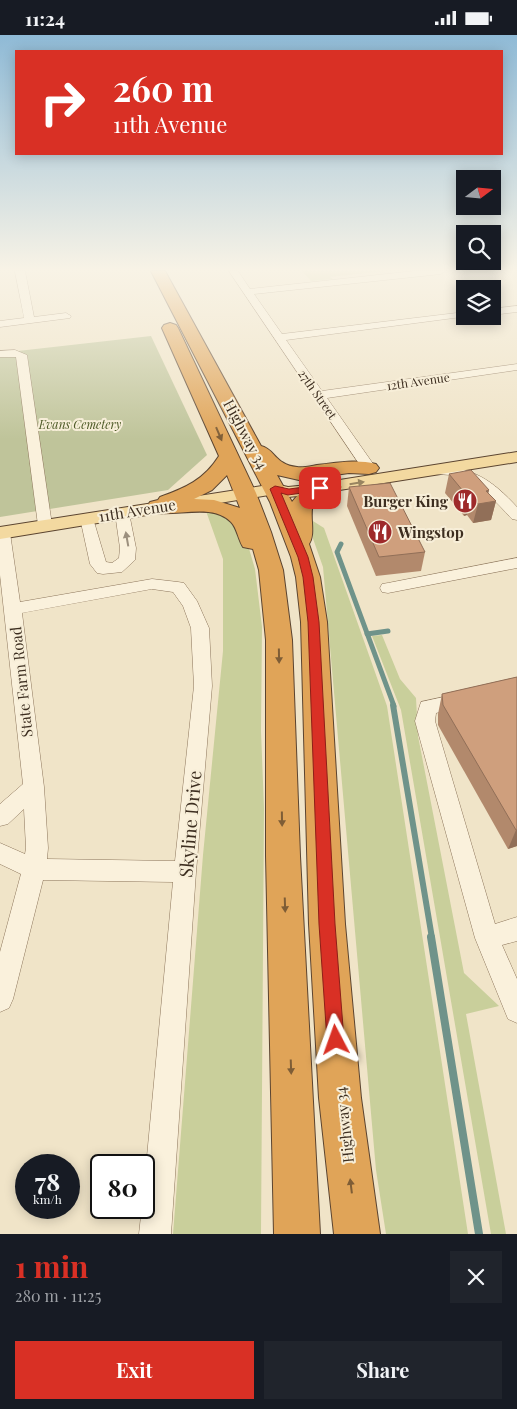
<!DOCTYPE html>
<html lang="en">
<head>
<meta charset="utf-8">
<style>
	body { margin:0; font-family:"Playfair Display",serif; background:#20242c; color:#f1f3f6; height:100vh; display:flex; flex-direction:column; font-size:19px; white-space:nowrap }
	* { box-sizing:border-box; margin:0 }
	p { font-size:16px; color:#9ea1a6 }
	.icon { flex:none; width:28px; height:28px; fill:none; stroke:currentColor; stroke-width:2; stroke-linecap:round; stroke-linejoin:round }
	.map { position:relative; height:1199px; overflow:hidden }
	.details { display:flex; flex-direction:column; background:#171b24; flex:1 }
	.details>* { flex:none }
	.top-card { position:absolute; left:15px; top:15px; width:488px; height:105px; border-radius:0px; box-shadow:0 2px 12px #0003; background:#d93025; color:#fff; overflow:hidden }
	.needle { width:32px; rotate:74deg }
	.controls { position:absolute; left:456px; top:135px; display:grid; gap:10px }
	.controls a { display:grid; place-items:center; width:45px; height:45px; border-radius:0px; background:#171b24; box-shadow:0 2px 12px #0003; font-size:25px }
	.speed { position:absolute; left:15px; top:1119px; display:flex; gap:10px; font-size:25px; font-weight:700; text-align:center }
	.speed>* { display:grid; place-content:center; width:65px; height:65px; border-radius:50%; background:#171b24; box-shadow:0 2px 12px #0003; line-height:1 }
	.speed small { font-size:12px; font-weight:400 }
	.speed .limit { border:2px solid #111; border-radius:8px; background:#fff; color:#111 }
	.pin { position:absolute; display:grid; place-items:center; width:42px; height:42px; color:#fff; margin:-21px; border-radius:10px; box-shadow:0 2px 8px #0006 }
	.me { position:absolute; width:55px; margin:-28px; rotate:356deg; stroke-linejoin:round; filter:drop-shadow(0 0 4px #0008) }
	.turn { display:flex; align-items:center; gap:18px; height:105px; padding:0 15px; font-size:22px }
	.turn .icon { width:65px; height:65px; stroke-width:2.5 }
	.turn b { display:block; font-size:35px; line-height:42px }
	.round { display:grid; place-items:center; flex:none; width:52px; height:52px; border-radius:0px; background:#20242c }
	.overview { display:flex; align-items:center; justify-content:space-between; height:85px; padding:0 15px }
	h1 { font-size:30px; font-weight:700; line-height:38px; color:#d93025 }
	.action { display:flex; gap:10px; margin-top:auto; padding:10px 15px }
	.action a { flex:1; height:58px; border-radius:0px; background:#d93025; color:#fff; font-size:20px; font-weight:700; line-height:58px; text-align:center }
	.action a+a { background:#20242c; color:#f1f3f6 }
	.status { display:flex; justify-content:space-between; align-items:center; height:35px; padding:0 25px; background:#171b24; direction:ltr }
	.status svg { height:14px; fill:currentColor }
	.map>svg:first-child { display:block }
</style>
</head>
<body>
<div class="status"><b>11:24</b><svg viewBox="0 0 49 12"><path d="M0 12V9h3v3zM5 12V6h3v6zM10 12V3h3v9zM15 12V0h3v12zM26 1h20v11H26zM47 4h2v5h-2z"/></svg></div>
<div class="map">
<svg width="517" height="1199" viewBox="0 0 517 1199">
	<rect width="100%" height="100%" fill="#f0e4c8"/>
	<!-- green -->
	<g fill="#c9cf9b">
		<path d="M 302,236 L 385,236 L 330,242 L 333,244 L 311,246 Z"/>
		<path d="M 206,476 L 230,482 L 245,500 L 255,534 L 262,592 L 261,696 L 264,773 L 261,1199 L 173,1199 L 203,820 L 223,616 L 223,524 Z"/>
		<path d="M 305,481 L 324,493 L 387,671 L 468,1199 L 386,1199 L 376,1135 L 323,532 Z"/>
		<path d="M 382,600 L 400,644 L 416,663 L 418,701 L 464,938 L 499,971 L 466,979 L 506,1199 L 491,1199 L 401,675 L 372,601 Z"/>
	</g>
	<!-- cemetery -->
	<path fill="#bfc49a" d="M 151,301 L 207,420 L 168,455 L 0,482 L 0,318 Z"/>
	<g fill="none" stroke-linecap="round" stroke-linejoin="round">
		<!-- stream-far2 -->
		<g stroke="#6f938a" stroke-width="5">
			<path d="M 341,509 L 337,517 L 394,671"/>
			<path d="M 367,599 L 388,596"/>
		</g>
		<!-- stream-far1 -->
		<path stroke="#6f938a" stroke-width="6" d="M 393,670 L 432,903"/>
		<!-- stream -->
		<path stroke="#6f938a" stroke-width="8" d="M 431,902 L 479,1199"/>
		<defs>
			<g id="minor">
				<path d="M 15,236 L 25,236 L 34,282 L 66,278 L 71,281 L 70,283 L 0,292 L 0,286 L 24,283 Z"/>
				<path d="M 229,236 L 238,236 L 250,254 L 414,236 L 445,236 L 441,239 L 254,259 L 282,299 L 465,277 L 465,281 L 469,281 L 286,305 L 322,356 L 517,329 L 517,335 L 327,363 L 376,433 L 374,436 L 364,436 Z"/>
				<path d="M 517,271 L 517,277 L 492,280 L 492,274 Z"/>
				<path d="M 15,315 L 27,320 L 52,490 L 50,493 L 40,493 L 38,490 L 16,322 L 0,322 L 0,316 Z"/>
				<path d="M 435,431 C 473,432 492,445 517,472 L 517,485 L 512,484 C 496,467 480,448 457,441 C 448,439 439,440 430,438 L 428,435 Z"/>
				<path d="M 122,474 L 127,475 L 129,478 L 136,513 L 135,525 L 122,537 L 103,539 L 97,538 L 90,529 L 80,483 L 82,480 L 92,480 L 106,527 L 112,528 L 119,523 L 120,513 L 115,478 L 117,475 Z"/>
				<path d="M 0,494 L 7,495 L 10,498 L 20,567 L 152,544 L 178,547 L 184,548 L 197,566 L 209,593 L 212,651 L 196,837 L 171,1199 L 139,1199 L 142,1172 L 144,1172 L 144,1153 L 173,847 L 43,845 L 13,964 L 9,973 L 0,977 L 0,917 L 21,839 L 0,829 L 0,808 L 25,819 L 26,813 L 24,774 L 8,789 L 0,791 L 0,769 L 23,749 L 0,540 ZM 152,554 L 173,557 L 183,571 L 191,593 L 194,651 L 175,826 L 47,824 L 48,813 L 44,752 L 22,578 Z"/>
				<path d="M 517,523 L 517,533 L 388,558 L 382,557 L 380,553 L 382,549 L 388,548 Z"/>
				<path d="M 462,658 L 469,660 L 472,665 L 469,670 L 436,678 L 435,686 L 495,889 L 517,882 L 517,906 L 502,910 L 517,944 L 517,988 L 508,984 L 475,903 L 415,686 L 421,667 Z"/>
			</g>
			<path id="major" d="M 517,417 L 517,427 L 308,460 L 288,462 L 275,459 L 0,504 L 0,492 L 275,449 L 288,452 L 308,450 Z"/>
			<g id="highway">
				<path d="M 151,236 L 165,236 L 261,411 C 275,414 275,430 297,432 C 303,433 311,431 317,430 C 337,428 356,424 376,429 L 379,433 L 376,437 L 369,439 L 349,438 L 299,445 L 277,440 L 292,467 C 302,453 321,443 338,448 L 342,452 C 336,461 321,461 313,469 C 309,481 316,499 309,509 L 320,542 L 327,587 L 345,889 L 361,1063 L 380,1199 L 334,1199 L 319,1063 L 309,889 L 301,587 L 296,542 L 291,522 L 270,467 Z"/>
				<path d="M 170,288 L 176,290 L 178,293 L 256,458 L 271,497 L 283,535 L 292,605 L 300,821 L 320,1199 L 274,1199 L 266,821 L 266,605 L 259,535 L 253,514 L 243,512 C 238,504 237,493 231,487 C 211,467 175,483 150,477 L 147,472 L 150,467 L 158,465 L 160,462 C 185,453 204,445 219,421 L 162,293 L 164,290 ZM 227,440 L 240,473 L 214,465 L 194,464 L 212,455 Z"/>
			</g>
		</defs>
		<!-- minor casing -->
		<use href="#minor" stroke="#8d765c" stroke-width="1"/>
		<!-- major casing -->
		<use href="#major" stroke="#5b4430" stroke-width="2"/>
		<!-- highway casing -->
		<use href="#highway" stroke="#5b4430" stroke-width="2"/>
		<!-- minor -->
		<use href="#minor" fill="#faf1dc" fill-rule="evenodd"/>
		<!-- major -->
		<use href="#major" fill="#f3d9a0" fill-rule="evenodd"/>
		<!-- highway -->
		<use href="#highway" fill="#e0a458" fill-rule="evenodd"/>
	</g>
	<!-- wall -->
	<g fill="#b2896c">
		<path d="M 449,439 L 489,455 L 488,458 L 496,466 L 491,485 L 473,488 L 467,480 L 464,481 L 445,458 Z"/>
		<path d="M 349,452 L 425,517 L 421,536 L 376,541 L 347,471 Z"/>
		<path d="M 517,642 L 517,811 L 508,814 L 438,690 L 438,679 L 442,659 Z"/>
	</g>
	<!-- shaded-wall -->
	<g fill="#916f58">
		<path d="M 489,455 L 486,468 L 496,466 L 491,485 L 473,488 L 478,469 L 486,456 Z"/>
		<path d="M 468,462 L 471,462 L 467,480 L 464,481 Z"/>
		<path d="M 516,795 L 517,795 L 517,811 L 508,814 Z"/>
	</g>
	<!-- building -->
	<g fill="#cf9f7d" stroke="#916f58">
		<path d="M 471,435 L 489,455 L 486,456 L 496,466 L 478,469 L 471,462 L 468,462 L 449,439 Z"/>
		<path d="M 390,448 L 425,517 L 379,522 L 349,452 Z"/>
		<path d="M 517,642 L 517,795 L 516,795 L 443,670 L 442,659 Z"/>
	</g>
	<!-- one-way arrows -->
	<defs><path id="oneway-solid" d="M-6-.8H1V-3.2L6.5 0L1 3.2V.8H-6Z" transform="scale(1.25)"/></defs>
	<g fill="#7e5d36">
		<use href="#oneway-solid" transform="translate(219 399) rotate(67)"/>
		<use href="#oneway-solid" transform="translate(279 621) rotate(89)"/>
		<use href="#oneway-solid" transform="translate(282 784) rotate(89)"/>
		<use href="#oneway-solid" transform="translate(285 870) rotate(88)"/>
		<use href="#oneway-solid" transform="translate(291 1032) rotate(88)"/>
		<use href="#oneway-solid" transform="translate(351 1151) rotate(-97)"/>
	</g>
	<use fill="#988460" href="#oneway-solid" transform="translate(357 448) rotate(-9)"/>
	<use fill="#9c907e" href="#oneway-solid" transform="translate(127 504) rotate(-100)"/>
	<!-- sky -->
	<linearGradient id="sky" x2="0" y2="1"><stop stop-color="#8fbad6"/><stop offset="0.58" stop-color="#f8f3e6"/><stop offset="1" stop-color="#f8f3e6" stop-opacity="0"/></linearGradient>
	<rect width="517" height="404" fill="url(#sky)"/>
	<!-- route -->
	<path fill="#d93025" stroke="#8d1f18" d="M 320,450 L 324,453 L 323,455 L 288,460 L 281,458 L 308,522 L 313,542 L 319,587 L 335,889 L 344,1005 L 342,1011 L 336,1014 L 330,1011 L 327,1005 L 319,889 L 308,587 L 303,542 L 298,522 L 270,454 L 275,451 L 289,454 Z"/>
	<!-- icons -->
	<defs>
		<symbol id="restaurant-disc" viewBox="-11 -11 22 22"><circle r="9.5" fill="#9e2a2b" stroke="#f7eed8"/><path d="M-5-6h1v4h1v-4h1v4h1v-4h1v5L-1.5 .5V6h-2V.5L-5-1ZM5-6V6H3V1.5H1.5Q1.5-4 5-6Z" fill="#fff"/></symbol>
	</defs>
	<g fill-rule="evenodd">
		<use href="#restaurant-disc" x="451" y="452" width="28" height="28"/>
		<use href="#restaurant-disc" x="366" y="483" width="28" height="28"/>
	</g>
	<g text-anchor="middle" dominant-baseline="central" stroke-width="4" stroke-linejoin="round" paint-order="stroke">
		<!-- far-street labels -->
		<g font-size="12" fill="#3d2e20" stroke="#f7eed8">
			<text transform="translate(418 346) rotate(-8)">12th Avenue</text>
			<text transform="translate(318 359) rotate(55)">27th Street</text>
		</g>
		<!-- far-park labels -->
		<g font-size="12" font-style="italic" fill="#4d5a26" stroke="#f7eed8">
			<text x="80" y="389">Evans Cemetery</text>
		</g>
		<!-- street labels -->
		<g font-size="15" fill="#3d2e20" stroke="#f7eed8">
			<text transform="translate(246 399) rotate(62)">Highway 34</text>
			<text transform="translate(137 475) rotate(-9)">11th Avenue</text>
			<text transform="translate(21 647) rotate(-96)">State Farm Road</text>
			<text transform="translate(344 1090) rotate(-96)">Highway 34</text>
		</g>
		<!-- poi labels -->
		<g font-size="15" font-weight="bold" fill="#3d2e20" stroke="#f7eed8" text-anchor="end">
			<text x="448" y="466">Burger King</text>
			<text x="398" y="497" text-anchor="start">Wingstop</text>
		</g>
		<!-- near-street labels -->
		<g font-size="18" fill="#3d2e20" stroke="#f7eed8">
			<text transform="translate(190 789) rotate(-85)">Skyline Drive</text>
		</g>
	</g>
</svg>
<div class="controls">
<a><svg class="needle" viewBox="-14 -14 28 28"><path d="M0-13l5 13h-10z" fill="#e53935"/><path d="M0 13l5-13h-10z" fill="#9ea1a6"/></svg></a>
<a><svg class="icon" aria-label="search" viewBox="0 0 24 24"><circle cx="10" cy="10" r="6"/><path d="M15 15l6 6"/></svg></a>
<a><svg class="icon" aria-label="layers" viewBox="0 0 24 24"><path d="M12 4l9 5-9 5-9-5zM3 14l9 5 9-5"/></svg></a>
</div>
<div class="speed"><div>78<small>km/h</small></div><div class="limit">80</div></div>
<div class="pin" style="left:320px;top:453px;background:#d93025"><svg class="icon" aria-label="arrive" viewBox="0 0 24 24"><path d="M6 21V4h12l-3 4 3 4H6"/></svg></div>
<svg class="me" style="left:336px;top:1005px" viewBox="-20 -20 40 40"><path d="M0-17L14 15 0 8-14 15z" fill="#d93025" stroke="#fff" stroke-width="4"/></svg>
<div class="top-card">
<div class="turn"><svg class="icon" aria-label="right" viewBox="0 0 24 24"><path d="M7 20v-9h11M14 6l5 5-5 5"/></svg><div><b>260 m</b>11th Avenue</div></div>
</div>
</div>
<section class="details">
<div class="overview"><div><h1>1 min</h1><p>280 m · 11:25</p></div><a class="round"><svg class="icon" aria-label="close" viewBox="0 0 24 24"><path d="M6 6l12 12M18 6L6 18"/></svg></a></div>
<div class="action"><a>Exit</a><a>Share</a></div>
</section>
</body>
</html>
